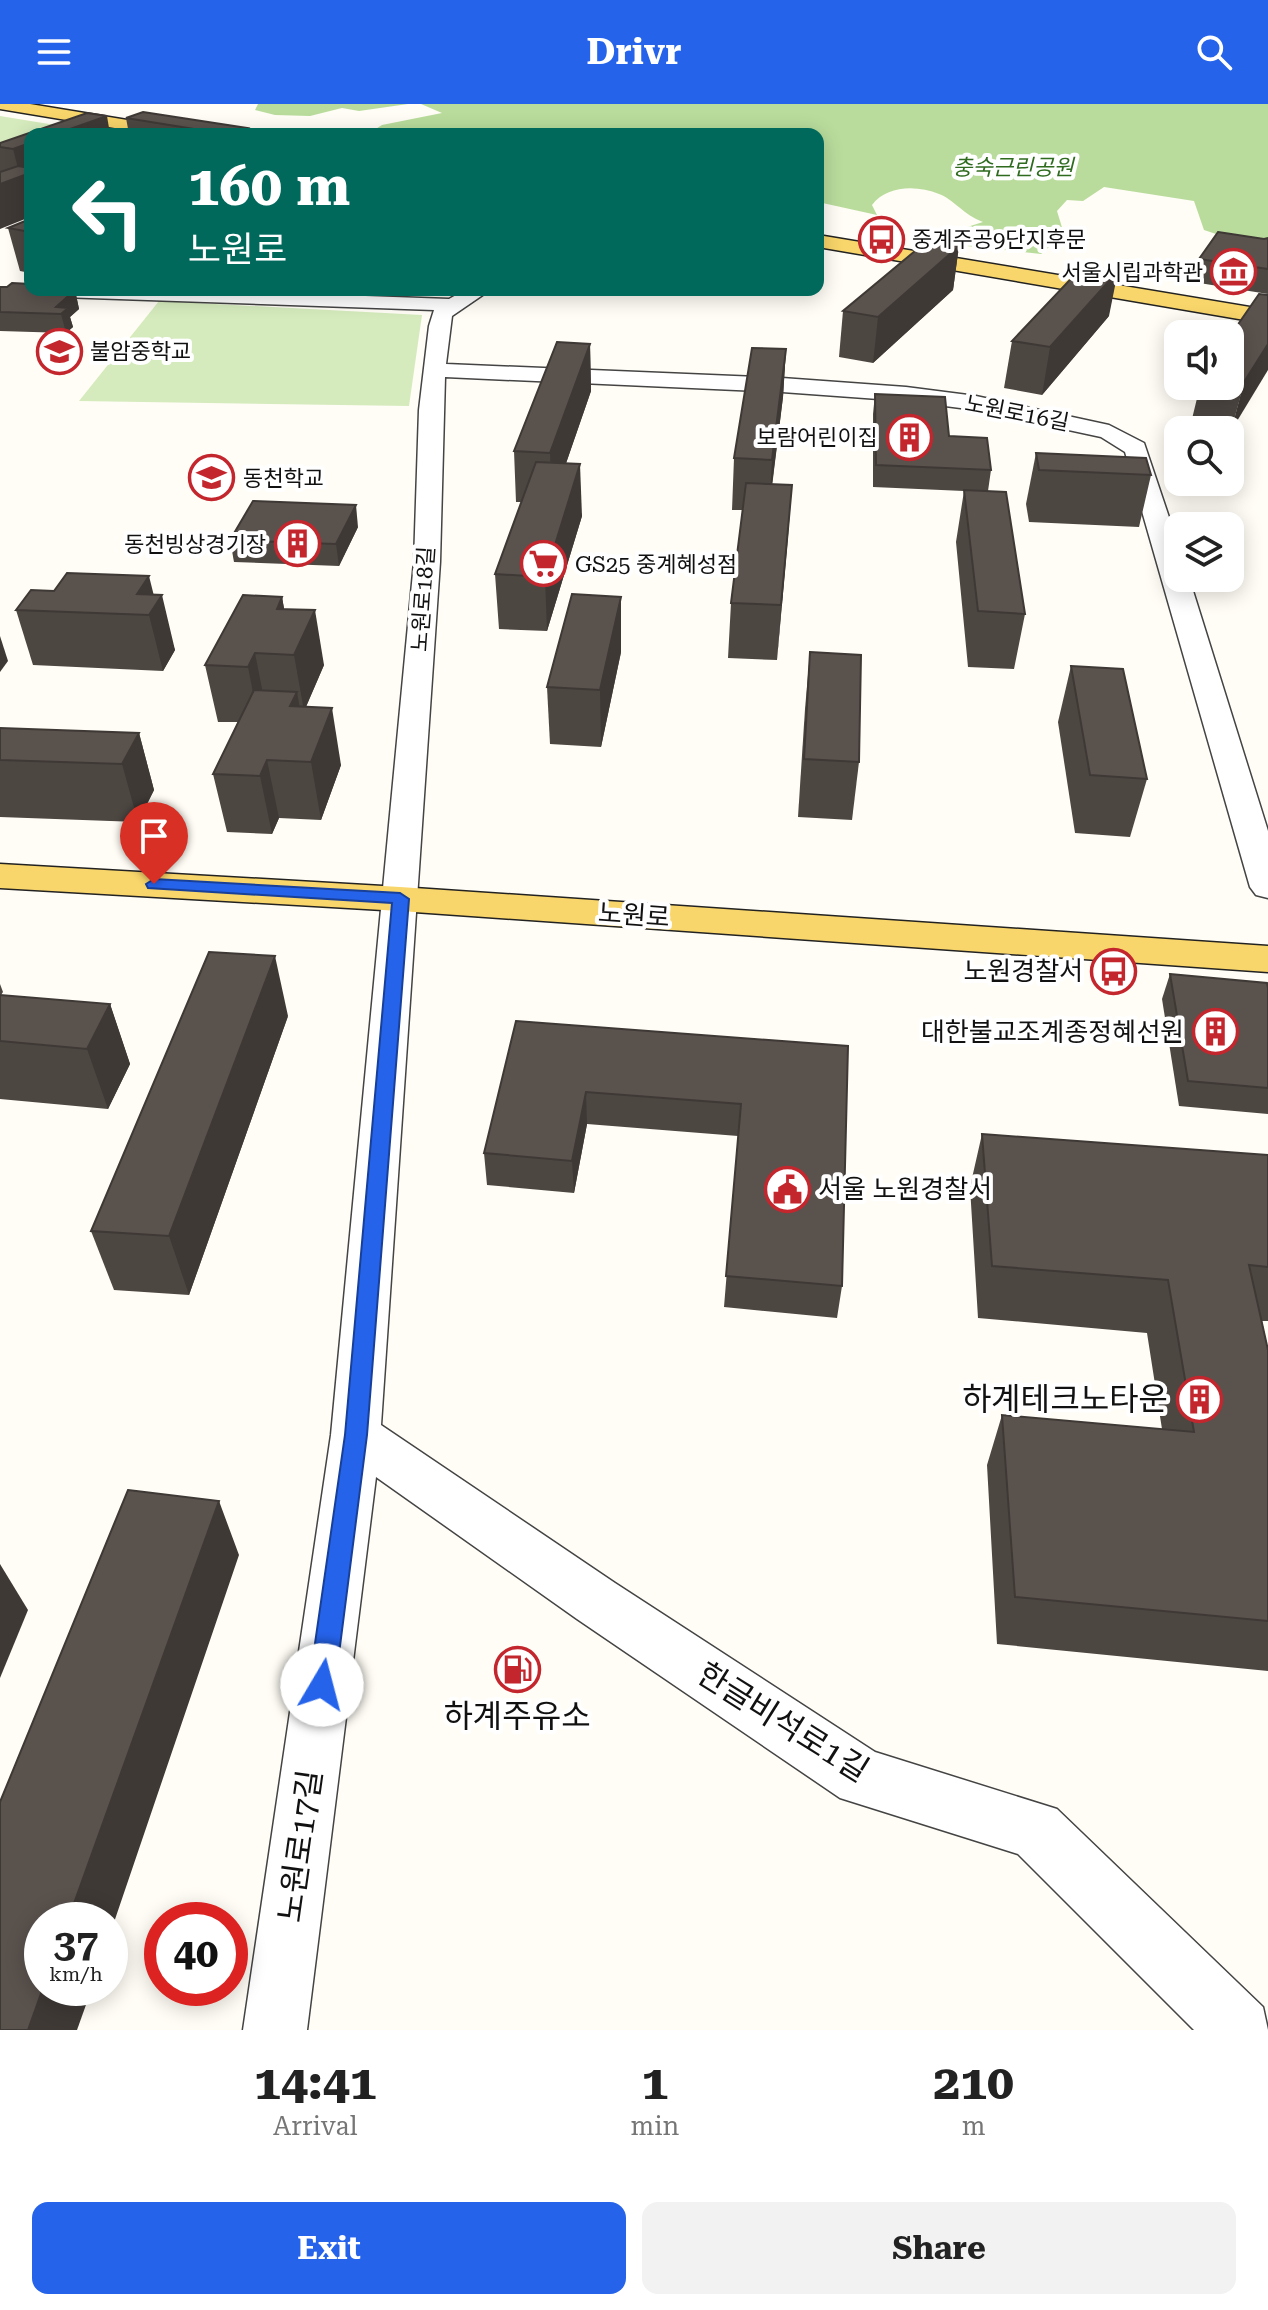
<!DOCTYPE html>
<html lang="en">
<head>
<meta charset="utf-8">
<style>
	body { margin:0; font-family:"Roboto Serif","Noto Sans KR",serif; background:#f2f2f2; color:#222; height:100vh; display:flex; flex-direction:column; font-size:30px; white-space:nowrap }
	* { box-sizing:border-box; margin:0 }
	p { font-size:26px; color:#767676 }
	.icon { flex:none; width:44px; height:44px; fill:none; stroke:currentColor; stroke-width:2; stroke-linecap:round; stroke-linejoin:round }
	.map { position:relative; height:1926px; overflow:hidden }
	.sheet { display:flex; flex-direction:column; background:#fff; flex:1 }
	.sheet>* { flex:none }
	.guide { position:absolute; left:24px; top:24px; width:800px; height:168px; border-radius:16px; box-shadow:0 4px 20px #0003; background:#00695c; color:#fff; overflow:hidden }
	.fabs { position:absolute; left:1164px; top:216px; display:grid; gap:16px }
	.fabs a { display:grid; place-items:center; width:80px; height:80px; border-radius:16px; background:#fff; box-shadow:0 4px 20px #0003; font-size:40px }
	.speed { position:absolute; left:24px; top:1798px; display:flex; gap:16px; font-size:40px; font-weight:700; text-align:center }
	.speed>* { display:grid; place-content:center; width:104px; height:104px; border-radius:50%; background:#fff; box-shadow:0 4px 20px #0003; line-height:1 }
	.speed small { font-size:20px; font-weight:400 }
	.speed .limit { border:12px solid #d22; background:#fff; color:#111 }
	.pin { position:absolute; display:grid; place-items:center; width:68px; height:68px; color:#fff; margin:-82px -34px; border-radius:50% 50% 50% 0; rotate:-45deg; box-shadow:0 0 8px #0007 }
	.pin .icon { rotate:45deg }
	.me { position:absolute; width:88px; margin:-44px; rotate:8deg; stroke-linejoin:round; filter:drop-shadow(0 0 6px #0008) }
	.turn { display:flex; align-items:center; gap:28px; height:168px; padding:0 32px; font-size:36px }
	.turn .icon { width:104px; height:104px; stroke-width:2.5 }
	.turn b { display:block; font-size:56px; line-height:68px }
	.eta { display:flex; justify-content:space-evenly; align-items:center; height:136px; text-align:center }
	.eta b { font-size:48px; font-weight:700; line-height:56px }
	.primary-button { display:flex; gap:16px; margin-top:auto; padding:16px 32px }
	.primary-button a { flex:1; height:92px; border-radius:16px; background:#2563eb; color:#fff; font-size:32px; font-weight:700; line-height:92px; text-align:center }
	.primary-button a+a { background:#f2f2f2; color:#222 }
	header { display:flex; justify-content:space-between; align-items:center; height:104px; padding:0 32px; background:#2563eb; color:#fff; font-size:36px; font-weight:700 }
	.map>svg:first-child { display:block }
</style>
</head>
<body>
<header><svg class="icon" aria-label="menu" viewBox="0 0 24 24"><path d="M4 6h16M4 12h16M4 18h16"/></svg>Drivr<svg class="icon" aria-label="search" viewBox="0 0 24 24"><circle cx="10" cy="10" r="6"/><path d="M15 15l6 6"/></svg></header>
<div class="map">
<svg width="1268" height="1926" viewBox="0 0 1268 1926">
	<rect width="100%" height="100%" fill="#fffdf5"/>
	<!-- green -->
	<g fill="#d5ebbd">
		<path d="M 0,12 L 110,30 L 30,30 L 0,74 Z"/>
		<path d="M 159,197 L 422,211 L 409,302 L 79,297 Z"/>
	</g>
	<!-- forest -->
	<g fill="#b9dc9c">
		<path d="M 258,0 L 408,0 L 359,7 L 342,4 L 310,12 L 275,11 L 255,6 Z"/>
		<path d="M 421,0 L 1268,0 L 1268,137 L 1228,134 L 1204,126 L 1194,97 L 1104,83 L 1083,97 L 1067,96 L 1057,107 L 1064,130 L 1041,150 L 939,139 L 945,130 L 983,118 C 964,111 953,95 939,90 C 917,81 887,81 872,101 L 877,111 L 818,98 L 818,30 L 368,30 L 382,21 L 442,9 Z"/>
	</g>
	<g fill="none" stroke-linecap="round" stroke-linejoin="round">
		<defs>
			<path id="minor" d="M 30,181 L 30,186 L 200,186 L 449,195 L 465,186 L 490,186 L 452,212 L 446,260 L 782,274 L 906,283 L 976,292 L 1109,321 L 1144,339 L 1178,440 L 1178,474 L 1189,474 L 1268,727 L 1268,794 L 1256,791 L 1250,783 L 1125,348 L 1101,333 L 976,306 L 906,297 L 782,288 L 445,273 L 440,458 L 381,1321 L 615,1479 L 875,1648 L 1057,1705 L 1263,1903 L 1268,1926 L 1194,1926 L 1018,1750 L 840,1694 L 577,1515 L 376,1373 L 307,1926 L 243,1926 L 331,1331 L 414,458 L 419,306 L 429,222 L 434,206 L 32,192 L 22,186 Z"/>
			<g id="major">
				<path d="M 0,0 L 30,0 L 182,25 L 191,30 L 151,30 L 0,5 Z"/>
				<path d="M 818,131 L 1268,206 L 1268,220 L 818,143 Z"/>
				<path d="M 0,760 L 400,783 L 1268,842 L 1268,868 L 400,807 L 0,784 Z"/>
			</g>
		</defs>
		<!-- minor casing -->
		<use href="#minor" stroke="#444" stroke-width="3"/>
		<!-- major casing -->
		<use href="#major" stroke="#222" stroke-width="3"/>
		<!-- minor -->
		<use href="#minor" fill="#fff" fill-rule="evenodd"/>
		<!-- major -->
		<use href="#major" fill="#f9d66b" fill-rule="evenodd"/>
	</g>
	<!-- wall -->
	<g fill="#4d4742">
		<path d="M 126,14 L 247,24 L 248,30 L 129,30 Z"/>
		<path d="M 30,30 L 0,125 L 0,39 Z"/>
		<path d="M 30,115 L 30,169 L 20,167 L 8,124 Z"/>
		<path d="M 1268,134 L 1268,190 L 1193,178 L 1199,155 Z"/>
		<path d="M 959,142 L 953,186 L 873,259 L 839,253 L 843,207 Z"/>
		<path d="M 0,183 L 30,186 L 75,186 L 79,205 L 70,213 L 73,223 L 66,229 L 0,227 Z"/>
		<path d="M 1268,191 L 1231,327 L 1230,326 L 1191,319 L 1200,282 L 1230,282 L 1230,232 Z"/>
		<path d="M 1109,212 L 1042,291 L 1004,284 L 1012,237 Z"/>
		<path d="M 590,240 L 591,287 L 566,359 L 582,412 L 547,527 L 499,525 L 495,470 L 522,398 L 516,398 L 514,347 Z"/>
		<path d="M 786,245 L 783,293 L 772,380 L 792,381 L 777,556 L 728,554 L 731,499 L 743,406 L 732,406 L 734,354 Z"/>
		<path d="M 875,290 L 949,332 L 991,366 L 988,387 L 1025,510 L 1014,565 L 968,563 L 956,438 L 964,387 L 873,383 L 873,310 Z"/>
		<path d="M 1036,349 L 1151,371 L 1139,423 L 1029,418 L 1026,400 Z"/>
		<path d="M 358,423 L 339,462 L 234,458 L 230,436 Z"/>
		<path d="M 154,491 L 175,546 L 163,567 L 33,561 L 16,506 Z"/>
		<path d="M 282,493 L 284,505 L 324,561 L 306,603 L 341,661 L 321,716 L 279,714 L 272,730 L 227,728 L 213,670 L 238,618 L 218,618 L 205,561 Z"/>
		<path d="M 621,548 L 601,643 L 550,640 L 547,583 Z"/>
		<path d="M 810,548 L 859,658 L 852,716 L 798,713 L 805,605 Z"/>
		<path d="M 1071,562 L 1147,675 L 1130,733 L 1075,729 L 1058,618 Z"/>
		<path d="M 0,624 L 139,629 L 154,686 L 138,718 L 0,713 Z"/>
		<path d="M 1170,870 L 1268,884 L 1268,1010 L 1179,1002 L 1162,895 Z"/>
		<path d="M 0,880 L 3,888 L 1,891 L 110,900 L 130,960 L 108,1005 L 0,995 Z"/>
		<path d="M 288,912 L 189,1191 L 114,1186 L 91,1127 Z"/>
		<path d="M 516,917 L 848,942 L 842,1182 L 837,1214 L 724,1203 L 738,1032 L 587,1020 L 574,1089 L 487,1081 L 484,1049 Z"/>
		<path d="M 982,1030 L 1268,1051 L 1268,1217 L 1262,1217 L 1268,1246 L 1268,1567 L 997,1540 L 987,1361 L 1002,1311 L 1162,1325 L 1147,1229 L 978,1214 L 970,1083 Z"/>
	</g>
	<!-- shaded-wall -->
	<g fill="#3f3936">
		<path d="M 107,12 L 110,30 L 56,30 Z"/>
		<path d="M 247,24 L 248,30 L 233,30 Z"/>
		<path d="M 30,39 L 30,113 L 0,125 L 0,80 L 20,72 L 13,45 Z"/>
		<path d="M 959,142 L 953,186 L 873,259 L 878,213 Z"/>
		<path d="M 1118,167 L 1109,212 L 1042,291 L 1050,243 Z"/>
		<path d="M 56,186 L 75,186 L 79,205 L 70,213 L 73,223 L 66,229 L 61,210 L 58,210 Z"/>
		<path d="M 590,240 L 591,287 L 552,400 L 550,349 Z"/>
		<path d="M 1268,240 L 1268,266 L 1231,327 L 1244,278 Z"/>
		<path d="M 786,245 L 783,293 L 769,407 L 772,356 Z"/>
		<path d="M 580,360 L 582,412 L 547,527 L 545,473 Z"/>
		<path d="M 792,381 L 788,433 L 777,556 L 781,501 Z"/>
		<path d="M 356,401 L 358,423 L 339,462 L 336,440 Z"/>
		<path d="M 149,472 L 156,500 L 162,491 L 175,546 L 163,567 L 149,511 L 137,490 Z"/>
		<path d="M 282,493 L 292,548 L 277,505 Z"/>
		<path d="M 621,493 L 621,548 L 601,643 L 600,586 Z"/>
		<path d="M 315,506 L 324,561 L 304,607 L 294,551 Z"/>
		<path d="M 0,532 L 8,557 L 0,568 Z"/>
		<path d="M 255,549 L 266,605 L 259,619 L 248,563 Z"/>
		<path d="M 297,588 L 307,645 L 290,602 Z"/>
		<path d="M 332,604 L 341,661 L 321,716 L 311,658 Z"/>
		<path d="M 139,629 L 154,686 L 138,718 L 122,660 Z"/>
		<path d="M 267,656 L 279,714 L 272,730 L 260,672 Z"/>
		<path d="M 275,852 L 288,912 L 189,1191 L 169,1132 Z"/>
		<path d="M 110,900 L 130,960 L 108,1005 L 87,945 Z"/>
		<path d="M 586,988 L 587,1020 L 574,1089 L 572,1057 Z"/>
		<path d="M 219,1397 L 239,1451 L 110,1830 L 110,1816 L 68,1816 Z"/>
		<path d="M 0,1460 L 28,1506 L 0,1574 Z"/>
		<path d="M 43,1884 L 92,1884 L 77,1926 L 28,1926 Z"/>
	</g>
	<!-- building -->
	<g fill="#5a524d" stroke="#3f3936" stroke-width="2">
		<path d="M 143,8 L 247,24 L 233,30 L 225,30 L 126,14 Z"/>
		<path d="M 87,9 L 107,12 L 56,30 L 30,30 L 30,39 L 13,45 L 0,43 L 0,39 Z"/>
		<path d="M 18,62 L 30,64 L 30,69 L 0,80 L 0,68 Z"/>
		<path d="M 30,115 L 30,128 L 8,124 Z"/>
		<path d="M 1218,128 L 1264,135 L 1268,134 L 1268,165 L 1199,155 Z"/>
		<path d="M 927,137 L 959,142 L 878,213 L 843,207 Z"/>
		<path d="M 1083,162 L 1118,167 L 1050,243 L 1012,237 Z"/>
		<path d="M 12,179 L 30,180 L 30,186 L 75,186 L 56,203 L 68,204 L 61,210 L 0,208 L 0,183 L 7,183 Z"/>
		<path d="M 1259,190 L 1268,191 L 1268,240 L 1244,278 L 1230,276 L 1230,232 Z"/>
		<path d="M 557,238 L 590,240 L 550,349 L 514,347 Z"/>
		<path d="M 752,244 L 786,245 L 772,356 L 734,354 Z"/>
		<path d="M 875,290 L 945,293 L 949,332 L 987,334 L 991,366 L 876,361 Z"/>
		<path d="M 1036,349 L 1146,354 L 1151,371 L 1039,366 Z"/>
		<path d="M 536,358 L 580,360 L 545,473 L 495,470 Z"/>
		<path d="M 746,379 L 792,381 L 781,501 L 731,499 Z"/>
		<path d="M 964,386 L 1006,388 L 1025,510 L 978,507 Z"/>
		<path d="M 253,397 L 356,401 L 336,440 L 230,436 Z"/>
		<path d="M 67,469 L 149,472 L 137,490 L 162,491 L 149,511 L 16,506 L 31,486 L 54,487 Z"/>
		<path d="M 572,490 L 621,493 L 600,586 L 547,583 Z"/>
		<path d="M 243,491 L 282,493 L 277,505 L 315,506 L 294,551 L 255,549 L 248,563 L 205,561 Z"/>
		<path d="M 810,548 L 861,551 L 859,658 L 804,655 Z"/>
		<path d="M 1071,562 L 1123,565 L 1147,675 L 1090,671 Z"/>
		<path d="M 254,586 L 297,588 L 290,602 L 332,604 L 311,658 L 267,656 L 260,672 L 213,670 Z"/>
		<path d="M 0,624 L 139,629 L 122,660 L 0,656 Z"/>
		<path d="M 209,848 L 275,852 L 169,1132 L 91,1127 Z"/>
		<path d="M 1170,870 L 1267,879 L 1268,884 L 1268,984 L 1188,977 Z"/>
		<path d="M 0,891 L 110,900 L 87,945 L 0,937 Z"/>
		<path d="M 516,917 L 848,942 L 842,1182 L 726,1172 L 741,1000 L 586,988 L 572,1057 L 484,1049 Z"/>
		<path d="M 982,1030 L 1268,1051 L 1268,1163 L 1249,1161 L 1268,1246 L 1268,1517 L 1015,1493 L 1002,1311 L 1194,1328 L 1168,1176 L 992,1162 Z"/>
		<path d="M 128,1386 L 219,1397 L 68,1816 L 42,1816 L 42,1884 L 43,1884 L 28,1926 L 0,1926 L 0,1698 Z"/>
	</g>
	<!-- route -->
	<path fill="#2563eb" stroke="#184099" stroke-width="2" d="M 154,775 L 400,789 L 409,795 L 367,1331 L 335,1581 L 331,1590 L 322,1594 L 313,1590 L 309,1581 L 345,1331 L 392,799 L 148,784 L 146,780 Z"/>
	<!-- icons -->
	<defs>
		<symbol id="bus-ring" viewBox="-11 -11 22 22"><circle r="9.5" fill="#fff" stroke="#c4262e" stroke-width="1.5"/><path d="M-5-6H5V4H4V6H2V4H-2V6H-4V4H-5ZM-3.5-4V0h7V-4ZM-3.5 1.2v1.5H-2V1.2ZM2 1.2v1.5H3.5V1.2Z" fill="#c4262e"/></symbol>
		<symbol id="museum-ring" viewBox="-11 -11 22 22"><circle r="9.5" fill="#fff" stroke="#c4262e" stroke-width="1.5"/><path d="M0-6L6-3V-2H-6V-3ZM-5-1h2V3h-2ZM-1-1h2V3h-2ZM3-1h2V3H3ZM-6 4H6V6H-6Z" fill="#c4262e"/></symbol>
		<symbol id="school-ring" viewBox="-11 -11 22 22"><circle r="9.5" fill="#fff" stroke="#c4262e" stroke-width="1.5"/><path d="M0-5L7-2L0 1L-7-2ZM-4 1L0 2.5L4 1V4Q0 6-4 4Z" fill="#c4262e"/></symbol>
		<symbol id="building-ring" viewBox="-11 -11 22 22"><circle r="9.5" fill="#fff" stroke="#c4262e" stroke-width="1.5"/><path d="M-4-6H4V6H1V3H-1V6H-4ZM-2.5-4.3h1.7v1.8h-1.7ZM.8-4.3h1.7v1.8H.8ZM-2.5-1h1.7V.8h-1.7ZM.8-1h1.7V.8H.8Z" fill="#c4262e"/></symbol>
		<symbol id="supermarket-ring" viewBox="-11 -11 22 22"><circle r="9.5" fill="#fff" stroke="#c4262e" stroke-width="1.5"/><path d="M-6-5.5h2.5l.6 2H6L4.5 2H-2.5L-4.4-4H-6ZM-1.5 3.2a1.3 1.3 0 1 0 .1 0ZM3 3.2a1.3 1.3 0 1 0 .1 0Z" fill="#c4262e"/></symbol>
		<symbol id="civic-ring" viewBox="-11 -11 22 22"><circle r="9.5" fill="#fff" stroke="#c4262e" stroke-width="1.5"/><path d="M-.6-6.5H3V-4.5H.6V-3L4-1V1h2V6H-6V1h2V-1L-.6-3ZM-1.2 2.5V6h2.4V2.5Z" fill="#c4262e"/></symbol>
		<symbol id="fuel-ring" viewBox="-11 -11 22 22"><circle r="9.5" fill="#fff" stroke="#c4262e" stroke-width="1.5"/><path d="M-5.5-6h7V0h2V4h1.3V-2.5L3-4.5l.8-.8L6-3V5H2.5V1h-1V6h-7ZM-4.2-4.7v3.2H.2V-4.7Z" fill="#c4262e"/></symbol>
	</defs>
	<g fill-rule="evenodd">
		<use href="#bus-ring" x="856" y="110" width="51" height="51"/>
		<use href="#museum-ring" x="1208" y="142" width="51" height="51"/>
		<use href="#school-ring" x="34" y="222" width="51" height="51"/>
		<use href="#building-ring" x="884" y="308" width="51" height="51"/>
		<use href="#school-ring" x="186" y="348" width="51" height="51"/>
		<use href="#building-ring" x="272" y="414" width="51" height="51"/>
		<use href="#supermarket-ring" x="518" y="434" width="51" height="51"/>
		<use href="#bus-ring" x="1088" y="842" width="51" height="51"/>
		<use href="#building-ring" x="1190" y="902" width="51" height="51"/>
		<use href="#civic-ring" x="762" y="1060" width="51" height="51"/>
		<use href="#building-ring" x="1174" y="1270" width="51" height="51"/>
		<use href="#fuel-ring" x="492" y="1540" width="51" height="51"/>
	</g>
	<g text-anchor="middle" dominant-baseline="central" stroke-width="8" stroke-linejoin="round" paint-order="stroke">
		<!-- far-park labels -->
		<g font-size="22" font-style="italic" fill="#2f6b1f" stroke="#fff">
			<text x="1013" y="63">충숙근린공원</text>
		</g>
		<!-- far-poi labels -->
		<g font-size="22" fill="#111" stroke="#fff" text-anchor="start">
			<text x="912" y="135">중계주공9단지후문</text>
			<text x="1203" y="168" text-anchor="end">서울시립과학관</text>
			<text x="90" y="247">불암중학교</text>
			<text x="878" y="333" text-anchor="end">보람어린이집</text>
			<text x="243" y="374">동천학교</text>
			<text x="266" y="440" text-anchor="end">동천빙상경기장</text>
			<text x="575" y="460">GS25 중계혜성점</text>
		</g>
		<!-- far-street labels -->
		<g font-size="22" fill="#111" stroke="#fff">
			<text transform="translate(1017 309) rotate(11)">노원로16길</text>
			<text transform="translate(423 495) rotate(-86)">노원로18길</text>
		</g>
		<!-- street labels -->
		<g font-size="26" fill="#111" stroke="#fff">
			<text transform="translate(634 811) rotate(4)">노원로</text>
		</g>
		<!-- poi labels -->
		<g font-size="26" fill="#111" stroke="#fff" text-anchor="end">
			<text x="1083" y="867">노원경찰서</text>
			<text x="1184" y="928">대한불교조계종정혜선원</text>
			<text x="818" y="1085" text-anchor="start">서울 노원경찰서</text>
		</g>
		<!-- near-poi labels -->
		<g font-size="32" fill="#111" stroke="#fff" text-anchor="end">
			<text x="1168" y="1295">하계테크노타운</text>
			<text x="517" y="1612" text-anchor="middle">하계주유소</text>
		</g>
		<!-- near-street labels -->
		<g font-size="32" fill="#111" stroke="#fff">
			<text transform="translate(783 1618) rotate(32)">한글비석로1길</text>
			<text transform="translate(300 1742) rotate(-82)">노원로17길</text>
		</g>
	</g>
</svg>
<div class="fabs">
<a><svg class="icon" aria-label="sound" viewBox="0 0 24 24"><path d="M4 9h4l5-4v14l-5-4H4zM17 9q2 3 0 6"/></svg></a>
<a><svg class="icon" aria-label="search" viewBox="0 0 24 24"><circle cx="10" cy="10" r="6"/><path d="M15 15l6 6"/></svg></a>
<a><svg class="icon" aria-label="layers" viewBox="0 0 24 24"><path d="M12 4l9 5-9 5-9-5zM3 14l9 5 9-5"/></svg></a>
</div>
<div class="speed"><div>37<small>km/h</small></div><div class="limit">40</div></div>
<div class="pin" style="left:154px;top:780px;background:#d93025"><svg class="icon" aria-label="arrive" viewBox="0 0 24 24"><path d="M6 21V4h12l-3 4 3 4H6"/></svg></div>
<svg class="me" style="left:322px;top:1581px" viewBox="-20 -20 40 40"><circle r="19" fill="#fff"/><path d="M0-13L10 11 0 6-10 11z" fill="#2563eb"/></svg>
<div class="guide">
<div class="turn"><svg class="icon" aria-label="left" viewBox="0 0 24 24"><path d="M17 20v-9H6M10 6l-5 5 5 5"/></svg><div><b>160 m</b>노원로</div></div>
</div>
</div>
<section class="sheet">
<div class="eta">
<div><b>14:41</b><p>Arrival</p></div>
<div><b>1</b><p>min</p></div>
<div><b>210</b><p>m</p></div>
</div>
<div class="primary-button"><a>Exit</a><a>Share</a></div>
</section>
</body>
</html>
